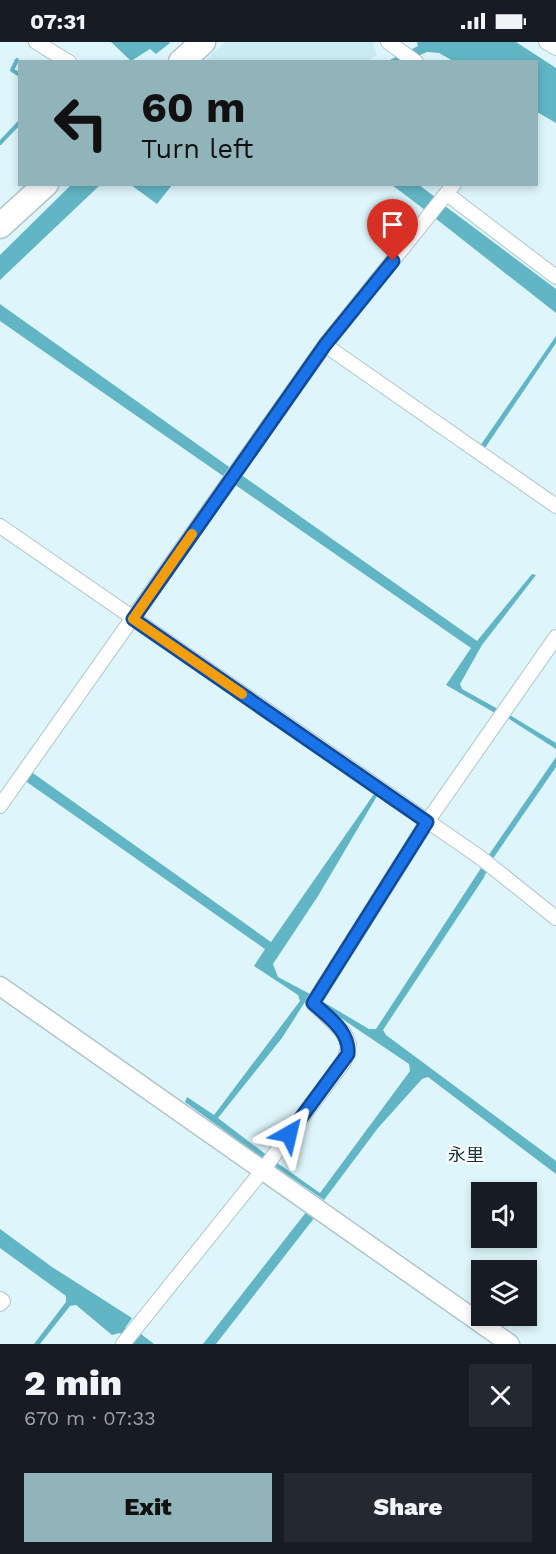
<!DOCTYPE html>
<html lang="en">
<head>
<meta charset="utf-8">
<style>
	body { margin:0; font-family:"Work Sans","Noto Sans JP",sans-serif; background:#242831; color:#f1f3f6; height:100vh; display:flex; flex-direction:column; font-size:22px; white-space:nowrap }
	* { box-sizing:border-box; margin:0 }
	p { font-size:20px; color:#9ea1a6 }
	.icon { flex:none; width:33px; height:33px; fill:none; stroke:currentColor; stroke-width:2; stroke-linecap:round; stroke-linejoin:round }
	.map { position:relative; height:1302px; overflow:hidden }
	.side { display:flex; flex-direction:column; background:#171b24; flex:1 }
	.side>* { flex:none }
	.hud { position:absolute; left:18px; top:18px; width:520px; height:126px; border-radius:0px; box-shadow:0 3px 9px #0003; background:#91b3ba; color:#111; overflow:hidden }
	.tools { position:absolute; left:471px; top:1140px; display:grid; gap:12px }
	.tools a { display:grid; place-items:center; width:66px; height:66px; border-radius:0px; background:#171b24; box-shadow:0 3px 9px #0003; font-size:30px }
	.pin { position:absolute; display:grid; place-items:center; width:51px; height:51px; color:#fff; margin:-62px -26px; border-radius:50% 50% 50% 0; rotate:-45deg; box-shadow:0 0 6px #0007 }
	.pin .icon { rotate:45deg }
	.me { position:absolute; width:66px; margin:-33px; rotate:37deg; stroke-linejoin:round; filter:drop-shadow(0 0 4px #0008) }
	.turn { display:flex; align-items:center; gap:21px; height:126px; padding:0 24px; font-size:27px }
	.turn .icon { width:78px; height:78px; stroke-width:2.5 }
	.turn b { display:block; font-size:42px; line-height:51px }
	.round { display:grid; place-items:center; flex:none; width:63px; height:63px; border-radius:0px; background:#242831 }
	.summary { display:flex; align-items:center; justify-content:space-between; height:102px; padding:0 24px }
	h1 { font-size:36px; font-weight:800; line-height:45px }
	.button { display:flex; gap:12px; margin-top:auto; padding:12px 24px }
	.button a { flex:1; height:69px; border-radius:0px; background:#91b3ba; color:#111; font-size:24px; font-weight:800; line-height:69px; text-align:center }
	.button a+a { background:#242831; color:#f1f3f6 }
	.status { display:flex; justify-content:space-between; align-items:center; height:42px; padding:0 30px; background:#171b24; direction:ltr }
	.status svg { height:16px; fill:currentColor }
	.map>svg:first-child { display:block }
</style>
</head>
<body>
<div class="status"><b>07:31</b><svg viewBox="0 0 49 12"><path d="M0 12V9h3v3zM5 12V6h3v6zM10 12V3h3v9zM15 12V0h3v12zM26 1h20v11H26zM47 4h2v5h-2z"/></svg></div>
<div class="map">
<svg width="556" height="1302" viewBox="0 0 556 1302">
	<rect width="100%" height="100%" fill="#def6fb"/>
	<!-- built -->
	<path fill="#caebf2" d="M 225,0 L 373,0 L 377,13 L 365,20 L 204,20 Z"/>
	<!-- water -->
	<g fill="#62b5c5">
		<path d="M 111,0 L 169,0 L 170,1 L 156,12 L 150,7 L 131,19 Z"/>
		<path d="M 417,0 L 516,0 L 556,26 L 556,81 L 537,70 L 537,20 L 453,19 L 439,11 L 427,10 L 407,19 L 386,20 L 418,4 Z"/>
		<path d="M 71,143 L 100,143 L 0,238 L 0,213 Z"/>
		<path d="M 131,143 L 172,143 L 157,162 Z"/>
		<path d="M 392,143 L 419,143 L 435,155 L 425,168 Z"/>
		<path d="M 445,164 L 556,247 L 556,271 L 435,176 Z"/>
		<path d="M 0,262 L 232,427 L 226,436 L 0,279 Z"/>
		<path d="M 556,294 L 556,301 L 485,406 L 480,404 Z"/>
		<path d="M 240,432 L 477,599 L 532,532 L 536,533 L 482,603 L 460,642 L 462,647 L 498,667 L 495,671 L 446,643 L 471,606 L 234,442 Z"/>
		<path d="M 508,672 L 556,701 L 556,707 L 506,675 Z"/>
		<path d="M 556,715 L 556,725 L 492,818 L 488,814 Z"/>
		<path d="M 30,729 L 271,900 L 374,752 L 377,754 L 318,854 L 273,922 L 278,935 L 310,952 L 282,996 L 218,1076 L 268,1114 L 265,1118 L 185,1060 L 187,1055 L 214,1073 L 300,959 L 298,953 L 254,924 L 265,907 L 24,738 Z"/>
		<path d="M 483,823 L 488,827 L 483,837 L 383,988 L 386,993 L 556,1119 L 556,1132 L 428,1035 L 422,1037 L 378,1086 L 324,1158 L 273,1123 L 276,1120 L 320,1151 L 410,1029 L 409,1022 L 323,964 L 325,961 L 369,987 L 376,987 Z"/>
		<path d="M 307,1169 L 315,1175 L 216,1302 L 203,1302 Z"/>
		<path d="M 0,1187 L 52,1225 L 132,1276 L 125,1286 L 138,1296 L 141,1292 L 154,1302 L 133,1302 L 120,1291 L 112,1293 L 76,1263 L 70,1264 L 40,1302 L 34,1302 L 66,1260 L 66,1254 L 0,1206 Z"/>
	</g>
	<g fill="none" stroke-linecap="round" stroke-linejoin="round">
		<!-- stream -->
		<g stroke="#62b5c5" stroke-width="4">
			<path d="M 17,18 L 12,28 L 20,33"/>
			<path d="M 0,101 L 20,80"/>
		</g>
		<defs>
			<g id="minor">
				<path d="M 36,0 L 69,20"/>
				<path d="M 388,0 L 416,20"/>
				<path d="M 546,0 L 556,6"/>
				<path d="M 447,152 L 556,235"/>
				<path d="M 325,303 L 556,464"/>
				<path d="M 0,484 L 481,816 L 556,876"/>
				<path d="M 0,764 L 325,303 L 454,142"/>
				<path d="M 0,1257 L 3,1259 L 0,1262"/>
				<path d="M 123,1302 L 262,1129 L 344,1020 L 349,1002 L 344,991 L 313,961 L 427,780 L 556,595"/>
			</g>
			<path id="tertiary" d="M 0,944 L 510,1302"/>
			<g id="trunk">
				<path d="M 181,20 L 203,0"/>
				<path d="M 0,184 L 46,142"/>
			</g>
		</defs>
		<!-- minor casing -->
		<use href="#minor" stroke="#afc6cb" stroke-width="16"/>
		<!-- tertiary casing -->
		<use href="#tertiary" stroke="#afc6cb" stroke-width="21"/>
		<!-- trunk casing -->
		<use href="#trunk" stroke="#afc6cb" stroke-width="27"/>
		<!-- minor -->
		<use href="#minor" stroke="#fff" stroke-width="14"/>
		<!-- tertiary -->
		<use href="#tertiary" stroke="#fff" stroke-width="18"/>
		<!-- trunk -->
		<use href="#trunk" stroke="#fff" stroke-width="24"/>
	</g>
	<g fill="none" stroke-linecap="round" stroke-linejoin="round">
		<defs>
			<path id="route" d="M 289,1092 L 348,1012 C 350,989 328,975 313,961 L 427,780 L 133,577 L 325,303 L 393,219"/>
		</defs>
		<!-- route casing -->
		<use href="#route" stroke="#114b97" stroke-width="15"/>
		<!-- route -->
		<use href="#route" stroke="#1a73e8" stroke-width="10"/>
		<!-- slow -->
		<path stroke="#f59e0b" stroke-width="10" d="M 192,492 L 133,577 L 242,652"/>
	</g>
	<g text-anchor="middle" dominant-baseline="central" stroke-width="4.5" stroke-linejoin="round" paint-order="stroke">
		<!-- neighbourhood labels -->
		<g font-size="18" fill="#103238" stroke="#fff">
			<text x="466" y="1112">永里</text>
		</g>
	</g>
</svg>
<div class="tools">
<a><svg class="icon" aria-label="sound" viewBox="0 0 24 24"><path d="M4 9h4l5-4v14l-5-4H4zM17 9q2 3 0 6"/></svg></a>
<a><svg class="icon" aria-label="layers" viewBox="0 0 24 24"><path d="M12 4l9 5-9 5-9-5zM3 14l9 5 9-5"/></svg></a>
</div>
<div class="pin" style="left:393px;top:219px;background:#d93025"><svg class="icon" aria-label="arrive" viewBox="0 0 24 24"><path d="M6 21V4h12l-3 4 3 4H6"/></svg></div>
<svg class="me" style="left:289px;top:1092px" viewBox="-20 -20 40 40"><path d="M0-17L14 15 0 8-14 15z" fill="#1a73e8" stroke="#fff" stroke-width="4"/></svg>
<div class="hud">
<div class="turn"><svg class="icon" aria-label="left" viewBox="0 0 24 24"><path d="M17 20v-9H6M10 6l-5 5 5 5"/></svg><div><b>60 m</b>Turn left</div></div>
</div>
</div>
<section class="side">
<div class="summary"><div><h1>2 min</h1><p>670 m · 07:33</p></div><a class="round"><svg class="icon" aria-label="close" viewBox="0 0 24 24"><path d="M6 6l12 12M18 6L6 18"/></svg></a></div>
<div class="button"><a>Exit</a><a>Share</a></div>
</section>
</body>
</html>
